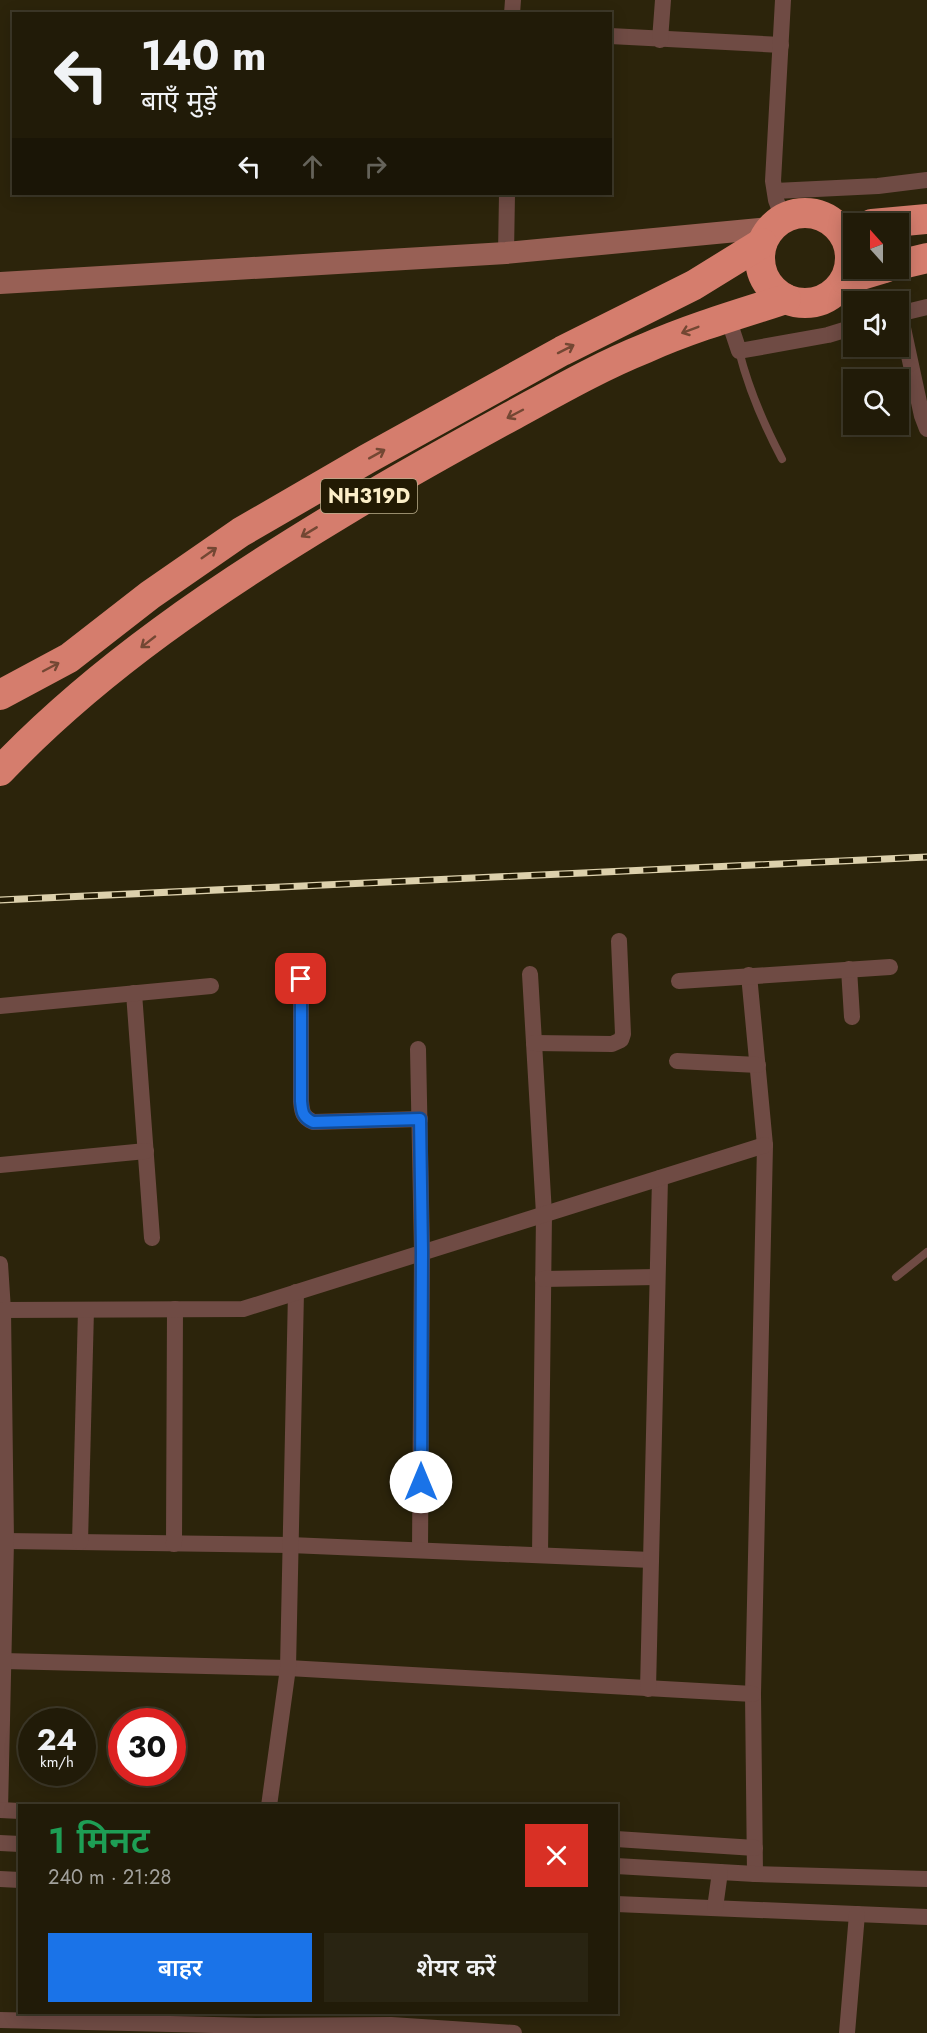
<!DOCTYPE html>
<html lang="hi">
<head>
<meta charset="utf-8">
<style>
	body { margin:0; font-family:Jost,"Noto Sans Devanagari",sans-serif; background:#292412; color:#f1f3f6; height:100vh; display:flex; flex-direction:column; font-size:22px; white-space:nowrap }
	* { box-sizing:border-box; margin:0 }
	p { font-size:20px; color:#a2a19c }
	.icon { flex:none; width:33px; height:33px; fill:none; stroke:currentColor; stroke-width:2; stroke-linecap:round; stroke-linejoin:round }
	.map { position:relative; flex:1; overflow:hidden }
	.drawer { position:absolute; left:18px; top:1804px; width:600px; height:210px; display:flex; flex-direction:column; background:#211b08; border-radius:0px; box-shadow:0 3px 15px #0003,0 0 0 2px #3e3929 }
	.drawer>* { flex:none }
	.banner { position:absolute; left:12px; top:12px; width:600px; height:183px; border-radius:0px; box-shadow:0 3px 15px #0003,0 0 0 2px #3e3929; background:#211b08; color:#f1f3f6; overflow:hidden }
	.needle { width:39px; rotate:339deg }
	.fabs { position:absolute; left:843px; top:213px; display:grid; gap:12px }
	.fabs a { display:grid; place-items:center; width:66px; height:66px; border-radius:0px; background:#211b08; box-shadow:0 3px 15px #0003,0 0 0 2px #3e3929; font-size:30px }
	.speed { position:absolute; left:18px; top:1708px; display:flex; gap:12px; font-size:30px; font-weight:700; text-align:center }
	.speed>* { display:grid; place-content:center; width:78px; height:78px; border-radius:50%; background:#211b08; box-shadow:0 3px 15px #0003,0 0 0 2px #3e3929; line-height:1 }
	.speed small { font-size:15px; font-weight:400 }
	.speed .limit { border:9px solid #d22; background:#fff; color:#111 }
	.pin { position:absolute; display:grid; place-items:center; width:51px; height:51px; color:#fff; margin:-26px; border-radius:12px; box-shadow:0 3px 9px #0006 }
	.me { position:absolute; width:66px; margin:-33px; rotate:0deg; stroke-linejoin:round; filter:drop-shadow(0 0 4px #0008) }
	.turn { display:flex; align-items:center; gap:21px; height:126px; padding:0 30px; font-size:27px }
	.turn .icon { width:78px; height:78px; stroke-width:2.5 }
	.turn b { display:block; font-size:42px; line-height:51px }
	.lanes { display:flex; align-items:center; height:57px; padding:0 30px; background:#0003; justify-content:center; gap:30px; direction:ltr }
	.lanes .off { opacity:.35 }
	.round { display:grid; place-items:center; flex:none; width:63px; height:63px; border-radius:0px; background:#292412 }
	.overview { display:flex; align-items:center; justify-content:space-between; height:102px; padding:0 30px }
	h1 { font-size:36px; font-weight:600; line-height:45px; color:#1e9e55 }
	.cta { display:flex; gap:12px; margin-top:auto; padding:12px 30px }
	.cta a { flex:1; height:69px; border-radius:0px; background:#1a73e8; color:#fff; font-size:24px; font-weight:600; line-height:69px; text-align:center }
	.cta a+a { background:#292412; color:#f1f3f6 }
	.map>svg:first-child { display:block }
</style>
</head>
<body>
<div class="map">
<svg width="927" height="2033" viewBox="0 0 927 2033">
	<rect width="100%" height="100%" fill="#2c240b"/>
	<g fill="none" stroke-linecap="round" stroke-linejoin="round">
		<!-- lane -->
		<g stroke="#6f4b44" stroke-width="8">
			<path d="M 739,351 C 749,391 763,423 782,459"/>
			<path d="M 896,1277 L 927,1252"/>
		</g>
		<!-- street -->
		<g stroke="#6f4b44" stroke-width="16">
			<path d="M 512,14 L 513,0"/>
			<path d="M 610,36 L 781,45"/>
			<path d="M 660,40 L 663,0"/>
			<path d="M 775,191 L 878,186 L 927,180"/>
			<path d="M 783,218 L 776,200 L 773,181 L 783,0"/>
			<path d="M 506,253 L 507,194"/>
			<path d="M 898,314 L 927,307"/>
			<path d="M 900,314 L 922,416 L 927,429"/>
			<path d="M 728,318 L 739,351 L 828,335 L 854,327"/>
			<path d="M 849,969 L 852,1017"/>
			<path d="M 530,974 L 544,1214 L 540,1555"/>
			<path d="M 749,975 L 765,1145 L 753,1694 L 755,1874"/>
			<path d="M 301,979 L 301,1101 C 302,1111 302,1117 313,1122 L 420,1119"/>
			<path d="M 679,981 L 890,967"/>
			<path d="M 134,993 L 152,1238"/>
			<path d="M 0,1006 L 211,986"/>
			<path d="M 534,1043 L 612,1044 L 621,1040 L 623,1034 L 619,941"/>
			<path d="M 418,1049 L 422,1252 L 420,1550"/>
			<path d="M 677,1061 L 758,1065"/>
			<path d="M 0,1165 L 146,1151"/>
			<path d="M 0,1264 L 3,1310"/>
			<path d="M 543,1279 L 657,1277"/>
			<path d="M 6,1541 L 290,1545 L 651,1560"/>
			<path d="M 80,1542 L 86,1310"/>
			<path d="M 174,1544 L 175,1309"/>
			<path d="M 3,1661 L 288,1668 L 753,1694"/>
			<path d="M 648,1689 L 660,1178"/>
			<path d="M 269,1806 L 288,1668 L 296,1292"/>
			<path d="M 0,1810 L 6,1541 L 3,1310 L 243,1309 L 765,1145"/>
			<path d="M 0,1810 L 20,1811"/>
			<path d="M 616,1839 L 755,1848"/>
			<path d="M 0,1843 L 20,1844"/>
			<path d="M 616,1866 L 755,1874 L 927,1879"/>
			<path d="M 0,1879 L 20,1880"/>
			<path d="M 616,1904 L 927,1917"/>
			<path d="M 715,1908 L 720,1872"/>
			<path d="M 0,2020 L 256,2026 L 391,2025 L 514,2033"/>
			<path d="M 847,2033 L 857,1914"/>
		</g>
		<!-- secondary -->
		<path stroke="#986055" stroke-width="22" d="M 0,283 L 506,253 L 770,228"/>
		<!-- highway -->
		<g stroke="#d57d6d" stroke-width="30">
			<circle cx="805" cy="258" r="45"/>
			<path d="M 872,224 L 927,219"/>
			<path d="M 898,265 L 927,258"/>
			<path d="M 845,280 L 885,268"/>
			<path d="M 0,695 L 69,658 L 150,595 L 241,532 L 367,459 L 562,351 L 694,285 L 762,243"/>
			<path d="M 0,771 C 98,668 219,587 340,514 C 398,478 457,446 517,413 C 559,390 601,366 646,348 C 691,328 739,314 786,299"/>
		</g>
		<defs>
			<path id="rail" d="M 0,900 L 927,857"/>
		</defs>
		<!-- rail casing -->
		<use href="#rail" stroke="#dcd0ac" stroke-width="7"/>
		<!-- rail -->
		<use href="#rail" stroke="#221a03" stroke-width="4.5" stroke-dasharray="14" stroke-linecap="butt"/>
	</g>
	<!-- one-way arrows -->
	<defs><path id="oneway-shaft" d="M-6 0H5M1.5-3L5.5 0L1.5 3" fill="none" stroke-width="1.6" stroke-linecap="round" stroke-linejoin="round" transform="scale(1.5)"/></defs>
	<g stroke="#734733">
		<use href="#oneway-shaft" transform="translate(690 330) rotate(159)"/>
		<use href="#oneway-shaft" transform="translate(566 349) rotate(-27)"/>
		<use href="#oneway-shaft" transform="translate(515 414) rotate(152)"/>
		<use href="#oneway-shaft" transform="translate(377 454) rotate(-29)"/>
		<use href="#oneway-shaft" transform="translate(309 532) rotate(149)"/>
		<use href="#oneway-shaft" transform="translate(209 553) rotate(-35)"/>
		<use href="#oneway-shaft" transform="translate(148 642) rotate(142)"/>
		<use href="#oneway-shaft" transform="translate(51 667) rotate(-28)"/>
	</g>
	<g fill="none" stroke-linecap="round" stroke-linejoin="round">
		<defs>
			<path id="route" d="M 301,979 L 301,1101 C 302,1111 302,1117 313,1122 L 420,1119 L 422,1252 L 421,1482"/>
		</defs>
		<!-- route casing -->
		<use href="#route" stroke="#114b97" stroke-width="15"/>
		<!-- route -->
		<use href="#route" stroke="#1a73e8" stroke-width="10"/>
	</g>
	<g text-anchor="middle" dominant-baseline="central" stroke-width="6" stroke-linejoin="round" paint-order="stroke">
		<!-- shield labels -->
		<rect fill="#221a03" stroke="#baae8d" stroke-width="1.5" x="321" y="479" width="96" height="34" rx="4.5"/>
		<g font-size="20" font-weight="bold" fill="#fbeec8">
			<text x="369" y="496">NH319D</text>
		</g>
	</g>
</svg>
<div class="fabs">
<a><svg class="needle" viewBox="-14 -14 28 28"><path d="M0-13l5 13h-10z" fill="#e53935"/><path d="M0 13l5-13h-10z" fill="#a2a19c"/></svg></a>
<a><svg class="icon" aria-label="sound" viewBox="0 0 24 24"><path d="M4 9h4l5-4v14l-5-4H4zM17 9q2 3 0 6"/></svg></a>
<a><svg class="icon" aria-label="search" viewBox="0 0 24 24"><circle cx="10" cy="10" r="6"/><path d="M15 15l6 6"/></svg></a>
</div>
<div class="speed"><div>24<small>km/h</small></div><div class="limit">30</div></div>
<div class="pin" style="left:301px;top:979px;background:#d93025"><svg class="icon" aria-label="arrive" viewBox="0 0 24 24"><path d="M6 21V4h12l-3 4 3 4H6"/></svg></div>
<svg class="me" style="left:421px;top:1482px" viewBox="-20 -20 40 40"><circle r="19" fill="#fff"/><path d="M0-13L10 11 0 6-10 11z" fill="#1a73e8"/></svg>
<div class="banner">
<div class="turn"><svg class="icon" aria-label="left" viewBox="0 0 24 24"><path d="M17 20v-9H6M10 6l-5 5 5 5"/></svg><div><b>140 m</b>बाएँ मुड़ें</div></div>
<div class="lanes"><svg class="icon" aria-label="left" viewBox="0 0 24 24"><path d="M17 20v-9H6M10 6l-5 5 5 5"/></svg><svg class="icon off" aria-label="ahead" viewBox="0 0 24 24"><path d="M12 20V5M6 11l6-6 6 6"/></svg><svg class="icon off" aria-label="right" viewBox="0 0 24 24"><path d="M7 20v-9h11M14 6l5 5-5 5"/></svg></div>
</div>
<section class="drawer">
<div class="overview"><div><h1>1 मिनट</h1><p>240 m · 21:28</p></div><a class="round" style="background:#d93025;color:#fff"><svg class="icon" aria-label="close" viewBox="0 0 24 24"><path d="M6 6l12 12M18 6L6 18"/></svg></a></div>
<div class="cta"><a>बाहर</a><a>शेयर करें</a></div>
</section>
</div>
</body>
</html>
